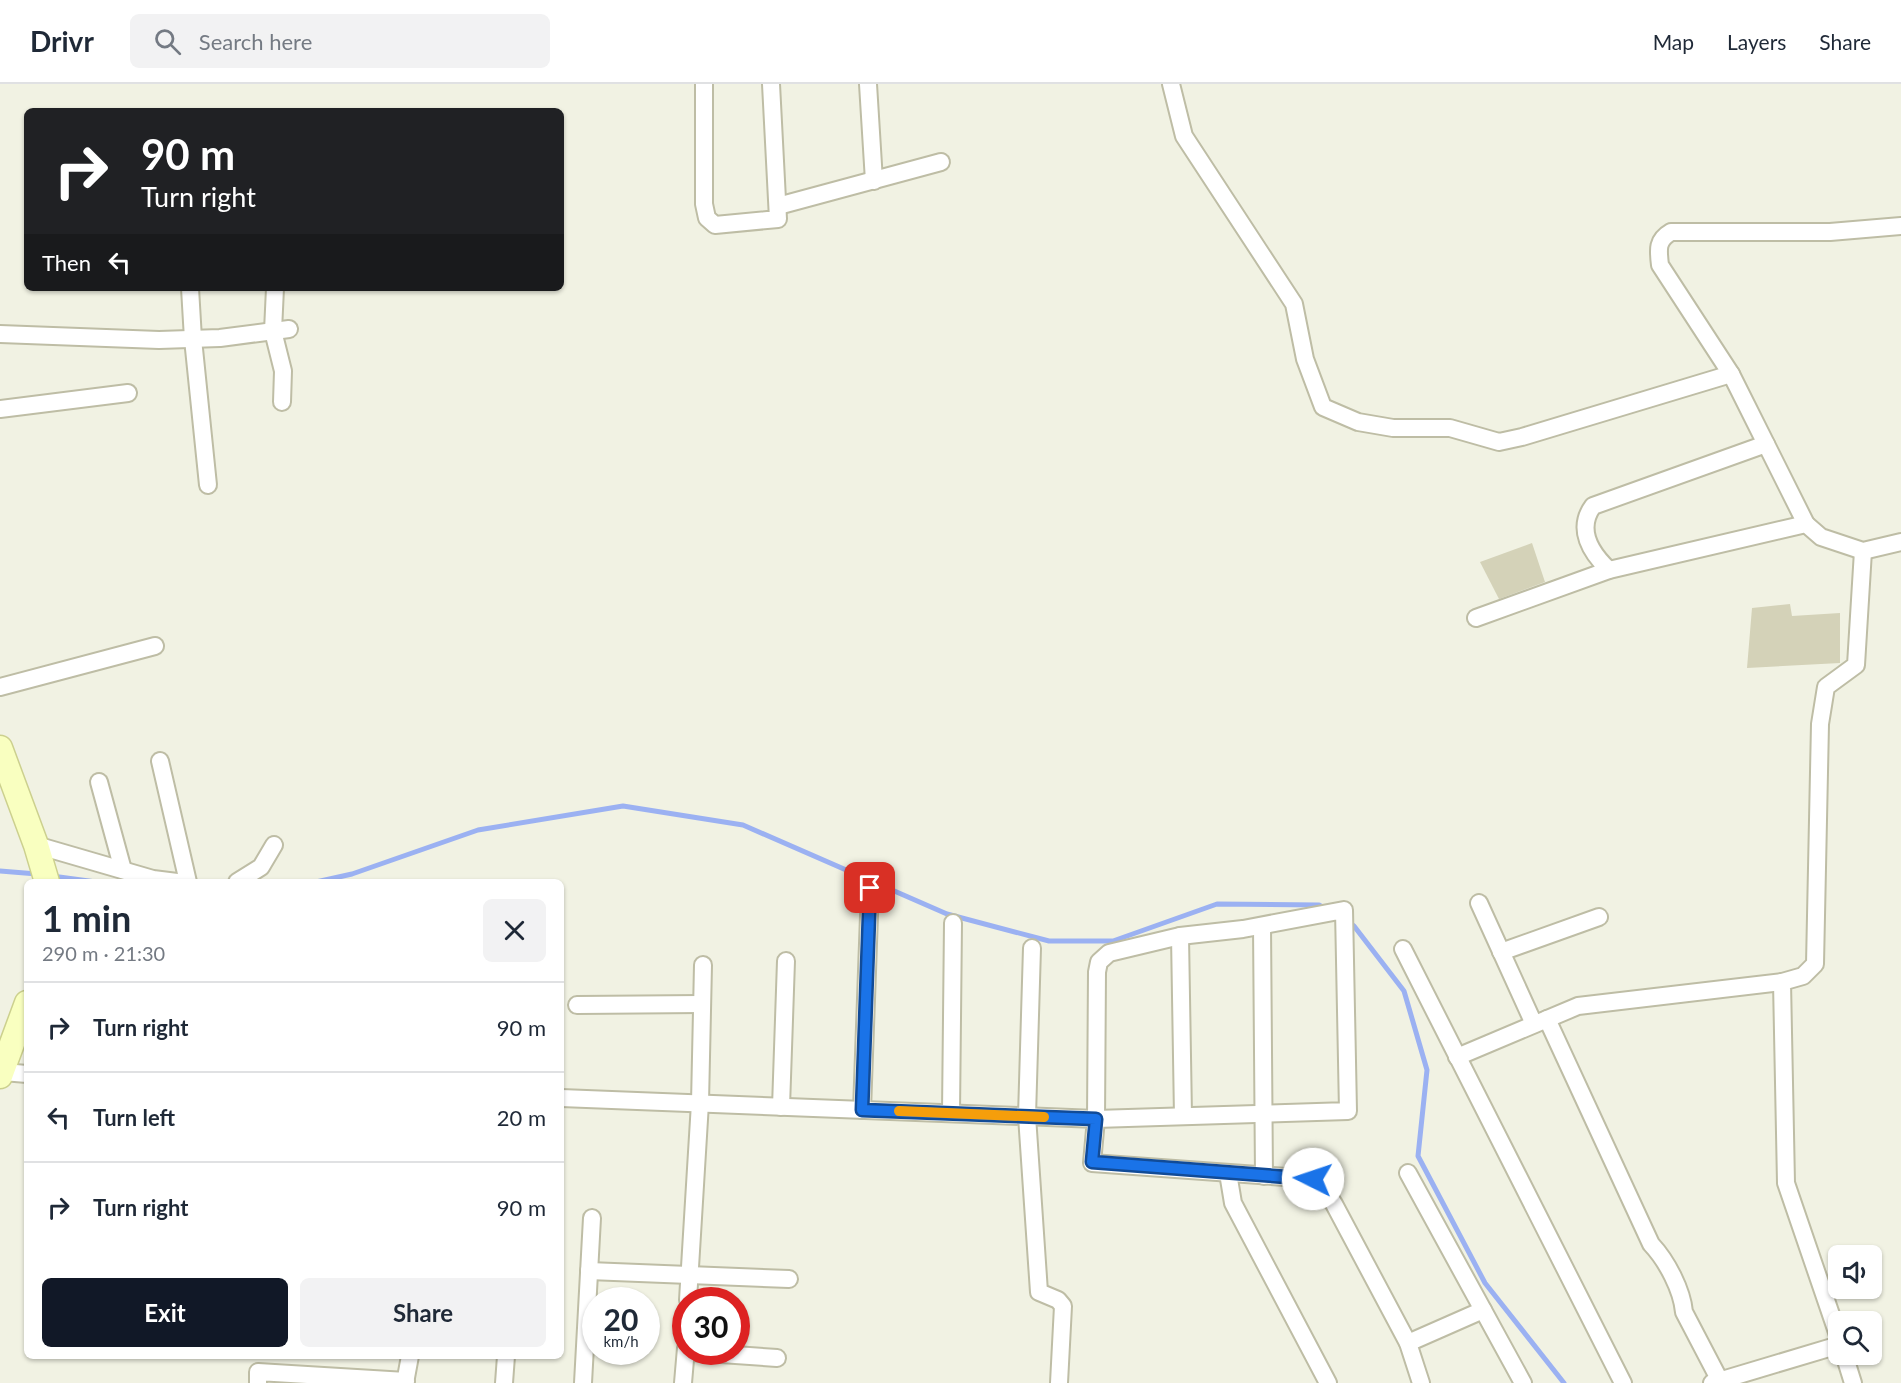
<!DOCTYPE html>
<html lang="en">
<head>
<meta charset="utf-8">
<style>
	body { margin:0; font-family:Lato,sans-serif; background:#f2f2f3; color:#1f2937; height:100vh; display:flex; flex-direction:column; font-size:22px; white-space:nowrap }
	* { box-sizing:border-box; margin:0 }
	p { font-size:20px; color:#747a83 }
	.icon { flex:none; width:33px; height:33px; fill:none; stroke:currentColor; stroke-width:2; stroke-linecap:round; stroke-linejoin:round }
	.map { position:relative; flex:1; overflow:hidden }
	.sheet { position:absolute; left:24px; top:795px; width:540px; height:480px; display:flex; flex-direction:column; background:#fff; border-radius:9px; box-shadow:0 2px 4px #0004 }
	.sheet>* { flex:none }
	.hud { position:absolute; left:24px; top:24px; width:540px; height:183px; border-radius:9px; box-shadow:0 2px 4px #0004; background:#202124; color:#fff; overflow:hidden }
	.fabs { position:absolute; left:1828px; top:1161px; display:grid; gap:12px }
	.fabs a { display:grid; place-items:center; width:54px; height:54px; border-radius:9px; background:#fff; box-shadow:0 2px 4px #0004; font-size:30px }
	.speed { position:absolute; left:582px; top:1203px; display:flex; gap:12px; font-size:30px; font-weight:700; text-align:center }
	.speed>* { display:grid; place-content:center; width:78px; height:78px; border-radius:50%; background:#fff; box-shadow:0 2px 4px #0004; line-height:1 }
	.speed small { font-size:15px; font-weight:400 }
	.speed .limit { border:9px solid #d22; background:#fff; color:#111 }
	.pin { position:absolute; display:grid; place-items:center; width:51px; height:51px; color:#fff; margin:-26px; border-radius:12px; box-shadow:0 3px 9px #0006 }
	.me { position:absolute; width:66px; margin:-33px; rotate:274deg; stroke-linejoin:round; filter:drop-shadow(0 0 4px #0008) }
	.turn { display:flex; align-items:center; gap:21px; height:126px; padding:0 18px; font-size:27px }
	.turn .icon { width:78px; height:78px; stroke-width:2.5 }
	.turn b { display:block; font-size:42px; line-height:51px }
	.then { display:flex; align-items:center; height:57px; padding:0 18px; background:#0003; gap:12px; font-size:22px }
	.round { display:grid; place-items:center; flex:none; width:63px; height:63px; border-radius:9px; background:#f2f2f3 }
	.summary { display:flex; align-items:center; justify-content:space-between; height:102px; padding:0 18px }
	h1 { font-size:36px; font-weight:700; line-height:45px }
	.primary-button { display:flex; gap:12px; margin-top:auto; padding:12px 18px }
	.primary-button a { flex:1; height:69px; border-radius:9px; background:#111827; color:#fff; font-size:24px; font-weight:700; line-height:69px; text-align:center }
	.primary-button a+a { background:#f2f2f3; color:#1f2937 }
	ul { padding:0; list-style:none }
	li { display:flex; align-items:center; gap:18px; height:90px; padding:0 18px; border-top:2px solid #e0e1e3 }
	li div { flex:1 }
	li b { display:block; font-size:22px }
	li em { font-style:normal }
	header { display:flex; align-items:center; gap:36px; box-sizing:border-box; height:84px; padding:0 30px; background:#fff; border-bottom:2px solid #e0e1e3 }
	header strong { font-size:28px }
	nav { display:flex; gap:33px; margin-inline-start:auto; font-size:21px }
	.search { width:420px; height:54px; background:#f2f2f3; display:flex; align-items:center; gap:15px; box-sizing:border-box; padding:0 21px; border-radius:9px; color:#747a83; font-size:22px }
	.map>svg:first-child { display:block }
</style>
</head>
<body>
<header>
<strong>Drivr</strong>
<div class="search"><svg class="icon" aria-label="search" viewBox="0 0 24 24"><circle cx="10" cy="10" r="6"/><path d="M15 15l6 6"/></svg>Search here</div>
<nav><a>Map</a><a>Layers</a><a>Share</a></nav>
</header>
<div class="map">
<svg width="1901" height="1299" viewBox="0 0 1901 1299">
	<rect width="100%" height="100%" fill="#f1f2e3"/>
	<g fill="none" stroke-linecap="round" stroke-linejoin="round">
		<!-- stream -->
		<g stroke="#9bb1f2" stroke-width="5">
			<path d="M 0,787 L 37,790"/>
			<path d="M 52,792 L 96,798"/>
			<path d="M 316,798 L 352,790 L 478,746 L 623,722 L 743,741 L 947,830 L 1049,857 L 1113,857 L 1217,820 L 1319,821 L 1326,825"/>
			<path d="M 1347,837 L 1354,842 L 1404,907 L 1427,986 L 1418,1072 L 1485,1199 L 1564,1299"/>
		</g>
	</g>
	<!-- building -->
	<g fill="#d4d2b8">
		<path d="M 1532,459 L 1545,498 L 1499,515 L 1480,478 Z"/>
		<path d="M 1790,520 L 1792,532 L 1840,529 L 1840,579 L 1747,584 L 1752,524 Z"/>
	</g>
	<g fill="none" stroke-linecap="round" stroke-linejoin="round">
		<defs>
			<g id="street">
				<path d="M 704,0 L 704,120 L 707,134 L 715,141 L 778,135 L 771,0"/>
				<path d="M 868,0 L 874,97"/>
				<path d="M 1171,0 L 1184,52 L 1294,220 L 1305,275 L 1323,323 L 1358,338 L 1393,344 L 1450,344 L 1499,358 L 1522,353 L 1731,290 L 1806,440"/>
				<path d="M 778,122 L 941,78"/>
				<path d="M 190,204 L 193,255 L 208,401"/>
				<path d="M 275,204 L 273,247 L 283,287 L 282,318"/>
				<path d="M 0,250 L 159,256 L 220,254 L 289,245"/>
				<path d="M 1731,290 L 1660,181 C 1658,165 1657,156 1671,148 L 1830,148 L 1901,142"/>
				<path d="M 0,325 L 128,309"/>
				<path d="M 1609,486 C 1591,469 1576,445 1593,422 L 1766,360"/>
				<path d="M 1476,534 L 1609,486 L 1806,440 L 1821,453 L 1863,467 L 1901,458"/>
				<path d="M 0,603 L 155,562"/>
				<path d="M 160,677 L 188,798"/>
				<path d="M 99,698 L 123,786"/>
				<path d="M 36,761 L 153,795 L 177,798"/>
				<path d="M 237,798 L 261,783 L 274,761"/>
				<path d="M 1479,819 L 1534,940"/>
				<path d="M 1262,842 L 1264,1092"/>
				<path d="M 1180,852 L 1183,1032"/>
				<path d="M 1032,864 L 1027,1032 L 1039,1208 L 1058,1216 L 1063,1222 L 1059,1299"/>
				<path d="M 1403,865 L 1623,1299"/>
				<path d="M 1501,868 L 1599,833"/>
				<path d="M 577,921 L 702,920"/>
				<path d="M 1547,935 L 1651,1160 C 1667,1177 1682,1206 1684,1228 L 1719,1295"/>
				<path d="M 1457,973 L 1578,922 L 1782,898"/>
				<path d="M 3,988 L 27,990"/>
				<path d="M 561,1014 L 1096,1035 L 1348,1027 L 1344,826 L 1243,845 L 1180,852 L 1109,869 L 1099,878 L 1097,888 L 1096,1035 L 1092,1079 L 1313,1095 L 1323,1103 L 1334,1120 L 1408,1259 L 1421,1299"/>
				<path d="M 781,1023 L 786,877"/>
				<path d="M 862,1026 L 870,804"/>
				<path d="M 951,1029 L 953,839"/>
				<path d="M 1228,1089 L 1233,1119 L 1328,1299"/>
				<path d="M 1408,1089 L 1523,1299"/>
				<path d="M 589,1187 L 789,1195"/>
				<path d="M 688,1216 L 700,1019 L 703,881"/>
				<path d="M 1839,1254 L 1786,1099 L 1782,898 L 1803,892 L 1815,880 L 1820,640 L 1826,603 L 1856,581 L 1863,467"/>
				<path d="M 1408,1259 L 1483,1226"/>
				<path d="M 692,1268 L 777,1274"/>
				<path d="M 1844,1270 L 1853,1299"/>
				<path d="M 258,1299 L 258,1288 L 406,1297"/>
				<path d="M 405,1299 L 410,1272"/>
				<path d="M 504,1299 L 506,1272"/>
				<path d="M 583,1299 L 592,1134"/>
				<path d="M 683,1299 L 686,1264"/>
				<path d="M 1712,1299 L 1839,1261"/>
			</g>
			<g id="secondary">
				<path d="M 0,664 L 36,761 L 47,798"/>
				<path d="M 0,992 L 27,919"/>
			</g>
		</defs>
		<!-- street casing -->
		<use href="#street" stroke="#bebda5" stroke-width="20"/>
		<!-- secondary casing -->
		<use href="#secondary" stroke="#ccd08e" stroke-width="27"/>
		<!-- street -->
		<use href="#street" stroke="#fff" stroke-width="16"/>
		<!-- secondary -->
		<use href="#secondary" stroke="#f9ffc0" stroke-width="24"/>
	</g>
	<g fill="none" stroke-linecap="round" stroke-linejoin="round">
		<defs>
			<path id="route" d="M 870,804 L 862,1026 L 1096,1035 L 1092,1078 L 1313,1095"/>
		</defs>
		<!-- route casing -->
		<use href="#route" stroke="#114b97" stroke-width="15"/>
		<!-- route -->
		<use href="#route" stroke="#1a73e8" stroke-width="10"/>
		<!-- slow -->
		<path stroke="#f59e0b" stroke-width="10" d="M 899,1027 L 1044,1033"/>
	</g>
</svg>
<div class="fabs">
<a><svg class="icon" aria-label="sound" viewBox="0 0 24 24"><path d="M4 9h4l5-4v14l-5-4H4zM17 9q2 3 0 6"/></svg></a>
<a><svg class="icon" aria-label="search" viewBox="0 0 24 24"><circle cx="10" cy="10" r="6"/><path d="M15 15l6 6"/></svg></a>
</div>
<div class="speed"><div>20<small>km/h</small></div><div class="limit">30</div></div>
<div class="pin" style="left:870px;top:804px;background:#d93025"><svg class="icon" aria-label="arrive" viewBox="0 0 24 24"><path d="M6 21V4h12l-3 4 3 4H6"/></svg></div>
<svg class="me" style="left:1313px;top:1095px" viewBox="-20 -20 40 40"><circle r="19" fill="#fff"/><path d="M0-13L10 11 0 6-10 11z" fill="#1a73e8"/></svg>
<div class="hud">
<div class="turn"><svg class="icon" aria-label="right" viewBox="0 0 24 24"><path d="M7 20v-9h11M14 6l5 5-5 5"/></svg><div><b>90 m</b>Turn right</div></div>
<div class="then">Then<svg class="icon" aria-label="left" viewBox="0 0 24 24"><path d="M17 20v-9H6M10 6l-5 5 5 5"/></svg></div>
</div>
<section class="sheet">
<div class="summary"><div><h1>1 min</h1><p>290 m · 21:30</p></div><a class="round"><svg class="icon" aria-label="close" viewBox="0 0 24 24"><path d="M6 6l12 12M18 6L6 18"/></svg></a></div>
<ul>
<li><svg class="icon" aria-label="right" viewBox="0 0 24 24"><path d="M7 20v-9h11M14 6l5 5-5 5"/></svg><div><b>Turn right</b></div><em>90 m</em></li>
<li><svg class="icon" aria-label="left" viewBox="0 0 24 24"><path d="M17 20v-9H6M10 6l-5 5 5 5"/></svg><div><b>Turn left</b></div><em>20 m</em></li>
<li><svg class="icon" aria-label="right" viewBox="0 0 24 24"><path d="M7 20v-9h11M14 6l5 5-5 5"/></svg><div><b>Turn right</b></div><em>90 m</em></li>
</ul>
<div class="primary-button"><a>Exit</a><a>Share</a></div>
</section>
</div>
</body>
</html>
